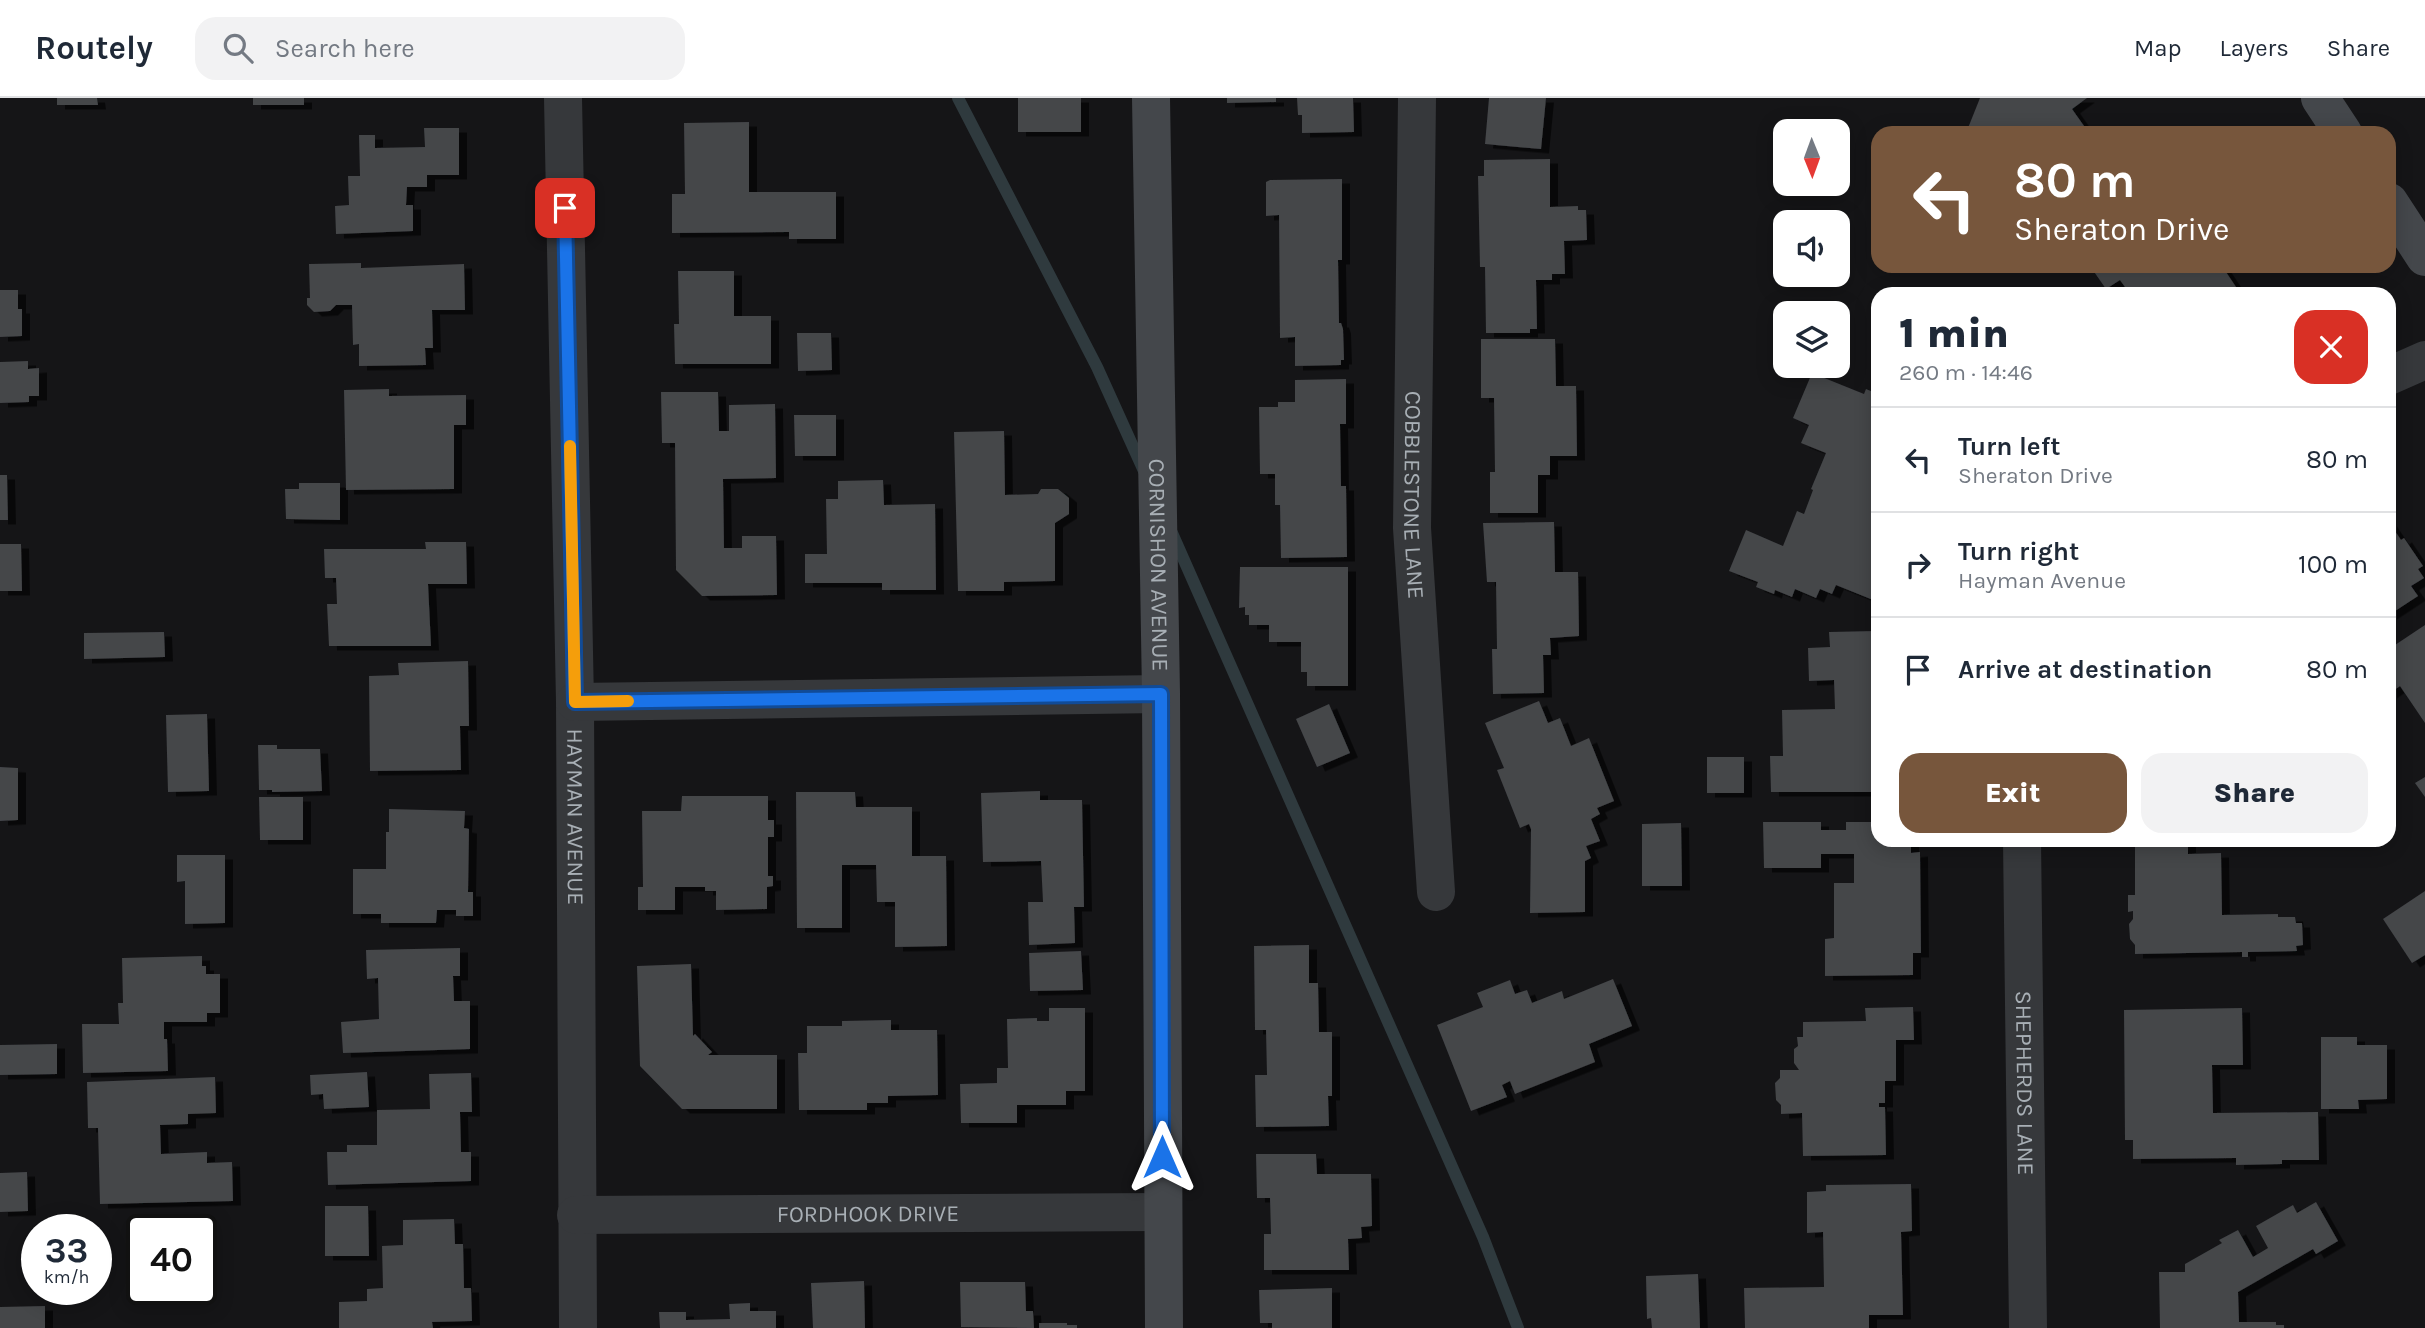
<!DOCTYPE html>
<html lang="en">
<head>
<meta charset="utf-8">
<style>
	body { margin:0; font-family:Karla,sans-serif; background:#f2f2f3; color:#1f2937; height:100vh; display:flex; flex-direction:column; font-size:26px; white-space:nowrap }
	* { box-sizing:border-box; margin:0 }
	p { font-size:23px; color:#747a83 }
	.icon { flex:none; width:38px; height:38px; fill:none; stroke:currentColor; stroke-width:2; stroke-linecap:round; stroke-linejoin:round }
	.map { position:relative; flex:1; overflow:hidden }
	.details { position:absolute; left:1871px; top:189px; width:525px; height:560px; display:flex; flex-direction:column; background:#fff; border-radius:21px; box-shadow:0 4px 18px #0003 }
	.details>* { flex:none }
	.top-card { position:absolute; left:1871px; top:28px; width:525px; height:147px; border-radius:21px; box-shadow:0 4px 18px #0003; background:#77563c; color:#fff; overflow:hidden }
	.needle { width:46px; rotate:179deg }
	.tools { position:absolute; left:1773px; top:21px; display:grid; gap:14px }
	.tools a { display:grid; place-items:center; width:77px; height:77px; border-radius:14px; background:#fff; box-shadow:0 4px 18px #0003; font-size:35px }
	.speed { position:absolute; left:21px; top:1116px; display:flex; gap:14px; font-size:35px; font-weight:700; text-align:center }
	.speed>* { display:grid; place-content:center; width:91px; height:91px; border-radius:50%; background:#fff; box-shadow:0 4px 18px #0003; line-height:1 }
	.speed small { font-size:18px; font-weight:400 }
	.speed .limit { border:4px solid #111; border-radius:10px; background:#fff; color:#111 }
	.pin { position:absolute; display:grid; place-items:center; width:60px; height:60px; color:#fff; margin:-30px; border-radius:14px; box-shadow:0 4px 10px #0006 }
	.me { position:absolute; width:77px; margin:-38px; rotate:0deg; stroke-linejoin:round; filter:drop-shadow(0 0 5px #0008) }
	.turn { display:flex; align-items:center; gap:24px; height:147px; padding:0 28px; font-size:32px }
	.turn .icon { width:91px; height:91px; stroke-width:2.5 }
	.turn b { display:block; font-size:49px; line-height:60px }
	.round { display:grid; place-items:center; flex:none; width:74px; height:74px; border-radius:21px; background:#f2f2f3 }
	.headline { display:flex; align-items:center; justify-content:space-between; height:119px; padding:0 28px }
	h1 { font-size:42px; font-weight:800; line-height:52px }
	.primary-button { display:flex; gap:14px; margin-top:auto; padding:14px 28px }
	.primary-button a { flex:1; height:80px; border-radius:21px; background:#77563c; color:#fff; font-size:28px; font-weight:800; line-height:80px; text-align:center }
	.primary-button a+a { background:#f2f2f3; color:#1f2937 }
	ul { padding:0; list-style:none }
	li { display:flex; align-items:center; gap:21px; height:105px; padding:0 28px; border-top:2px solid #e0e1e3 }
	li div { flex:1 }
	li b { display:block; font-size:26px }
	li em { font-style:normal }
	header { display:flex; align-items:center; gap:42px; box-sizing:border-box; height:98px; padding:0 35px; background:#fff; border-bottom:2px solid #e0e1e3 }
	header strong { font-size:33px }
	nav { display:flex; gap:38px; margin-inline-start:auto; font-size:24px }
	.search { width:490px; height:63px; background:#f2f2f3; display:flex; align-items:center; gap:18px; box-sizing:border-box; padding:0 24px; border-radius:21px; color:#747a83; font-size:26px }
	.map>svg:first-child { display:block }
</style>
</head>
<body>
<header>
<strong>Routely</strong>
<div class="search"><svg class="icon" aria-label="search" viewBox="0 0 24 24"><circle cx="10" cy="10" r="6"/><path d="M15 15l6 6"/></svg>Search here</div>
<nav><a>Map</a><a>Layers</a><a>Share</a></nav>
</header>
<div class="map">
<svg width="2425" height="1230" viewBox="0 0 2425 1230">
	<defs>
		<filter id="shadow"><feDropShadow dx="8" dy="4.5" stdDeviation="0" flood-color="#0009"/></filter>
	</defs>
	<rect width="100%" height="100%" fill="#151517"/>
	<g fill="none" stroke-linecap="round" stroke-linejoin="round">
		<!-- stream -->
		<g stroke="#2f3a3e" stroke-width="12">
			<path d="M 958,0 L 1097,269 L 1144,373"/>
			<path d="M 1172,435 L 1483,1139 L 1518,1230"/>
		</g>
	</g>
	<!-- building -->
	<g fill="#444649" filter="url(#shadow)">
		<path d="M 57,0 L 97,0 L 98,7 L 57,7 Z"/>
		<rect x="253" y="0" width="51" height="7"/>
		<rect x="1018" y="0" width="63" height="34"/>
		<path d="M 1227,0 L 1276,0 L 1276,4 L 1227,5 Z"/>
		<path d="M 1297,0 L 1353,0 L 1354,34 L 1302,35 L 1302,17 L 1298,17 Z"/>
		<path d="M 1489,0 L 1546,0 L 1541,51 L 1485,46 Z"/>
		<path d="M 1980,0 L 2087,0 L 2072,11 L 2084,28 L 2075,35 L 1966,35 Z"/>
		<path d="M 749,24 L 749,94 L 836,94 L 836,141 L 789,141 L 789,134 L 672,135 L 672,96 L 685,96 L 684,25 Z"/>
		<path d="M 424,30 L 459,30 L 459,77 L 427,77 L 427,89 L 407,89 L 406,107 L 413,107 L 413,133 L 336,136 L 335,108 L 349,107 L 348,78 L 360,78 L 359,37 L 375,37 L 375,50 L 425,49 Z"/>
		<path d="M 1550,61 L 1550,109 L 1578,108 L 1578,112 L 1586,112 L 1587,142 L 1564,143 L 1565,176 L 1552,176 L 1552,182 L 1536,182 L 1537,231 L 1530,231 L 1530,235 L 1486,235 L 1485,169 L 1480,169 L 1478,78 L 1484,78 L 1484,62 Z"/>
		<path d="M 1342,81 L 1342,162 L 1338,162 L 1339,225 L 1341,225 L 1343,231 L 1344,262 L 1341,262 L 1341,267 L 1295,268 L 1295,239 L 1280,240 L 1279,117 L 1266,118 L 1266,84 L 1270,82 Z"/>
		<path d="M 361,165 L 361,170 L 464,166 L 465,212 L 432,212 L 433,250 L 425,250 L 426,267 L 359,268 L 359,246 L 353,247 L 352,207 L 336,207 L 330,213 L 314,214 L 307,207 L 307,200 L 310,200 L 309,166 Z"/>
		<path d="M 2090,168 L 2222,168 L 2236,189 L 2225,196 L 2130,196 L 2120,182 L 2106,191 Z"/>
		<path d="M 678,173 L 734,173 L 734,218 L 771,218 L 771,266 L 675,266 L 674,226 L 679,226 Z"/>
		<path d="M 0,192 L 18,192 L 18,211 L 22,211 L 22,238 L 0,239 Z"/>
		<path d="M 797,235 L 831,235 L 832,272 L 798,273 Z"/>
		<path d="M 1481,241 L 1555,241 L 1556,288 L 1576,288 L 1577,358 L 1550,358 L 1550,377 L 1538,377 L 1538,415 L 1490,415 L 1490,374 L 1495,374 L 1494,300 L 1481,300 Z"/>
		<path d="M 28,263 L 28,271 L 39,270 L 39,298 L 29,298 L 29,304 L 0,305 L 0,264 Z"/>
		<path d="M 1812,275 L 1864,296 L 1866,291 L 1878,296 L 1878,504 L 1836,487 L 1832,496 L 1820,491 L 1816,500 L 1795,491 L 1792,499 L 1775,492 L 1774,496 L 1756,489 L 1758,484 L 1729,473 L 1746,432 L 1783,448 L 1797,413 L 1804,416 L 1813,392 L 1811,391 L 1826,355 L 1801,345 L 1809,327 L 1793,320 Z"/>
		<path d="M 1346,281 L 1346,326 L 1340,326 L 1341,388 L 1346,388 L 1347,459 L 1281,460 L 1280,407 L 1275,407 L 1275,376 L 1260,376 L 1259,309 L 1278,309 L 1278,304 L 1295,304 L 1295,282 Z"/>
		<path d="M 389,291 L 389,298 L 466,297 L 466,327 L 454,327 L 454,391 L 346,392 L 344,292 Z"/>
		<path d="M 661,294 L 718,294 L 719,333 L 729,333 L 729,307 L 775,306 L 776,380 L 723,381 L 724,450 L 742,450 L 742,438 L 776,438 L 777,497 L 702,498 L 676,472 L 675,345 L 662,345 Z"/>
		<path d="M 794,317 L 836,317 L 836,358 L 795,358 Z"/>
		<path d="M 1004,333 L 1005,397 L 1038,396 L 1041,391 L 1058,391 L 1069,400 L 1069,416 L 1055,425 L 1055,483 L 1004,484 L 1004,493 L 958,493 L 954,334 Z"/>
		<path d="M 0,377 L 7,377 L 8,422 L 0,422 Z"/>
		<path d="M 883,382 L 884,407 L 935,406 L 936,492 L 882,492 L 882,485 L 805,485 L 805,456 L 827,456 L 826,401 L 838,401 L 838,383 Z"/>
		<path d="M 299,385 L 340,385 L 340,422 L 286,421 L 285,391 L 299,391 Z"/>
		<path d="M 1554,424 L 1555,474 L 1578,474 L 1579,538 L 1550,540 L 1551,557 L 1543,557 L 1544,595 L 1493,596 L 1492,551 L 1497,551 L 1496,484 L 1487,484 L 1483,425 Z"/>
		<path d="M 2389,424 L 2401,442 L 2404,440 L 2423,468 L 2418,471 L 2424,480 L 2411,488 L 2418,498 L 2389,517 Z"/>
		<path d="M 425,444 L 466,444 L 467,486 L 428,486 L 431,548 L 329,548 L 327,506 L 337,506 L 336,480 L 325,480 L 324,451 L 426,451 Z"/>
		<path d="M 0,446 L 21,446 L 22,493 L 0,493 Z"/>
		<path d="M 1240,469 L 1348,469 L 1348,588 L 1307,588 L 1307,574 L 1301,574 L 1301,544 L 1269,544 L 1269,527 L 1249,527 L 1249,517 L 1245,517 L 1245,509 L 1239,510 Z"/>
		<path d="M 2425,527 L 2425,625 L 2400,588 L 2389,596 L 2389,551 Z"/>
		<path d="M 1875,533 L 1875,547 L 1878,547 L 1878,694 L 1771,694 L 1770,658 L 1783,658 L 1782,612 L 1835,611 L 1834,582 L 1809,583 L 1808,550 L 1830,549 L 1829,534 Z"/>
		<path d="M 164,534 L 165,559 L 84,561 L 84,535 Z"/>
		<path d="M 468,563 L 469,628 L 460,628 L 461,672 L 370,673 L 369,578 L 399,577 L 398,565 Z"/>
		<path d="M 1539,603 L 1548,625 L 1560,620 L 1571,648 L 1589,640 L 1614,703 L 1597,710 L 1600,716 L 1591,721 L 1600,743 L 1586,748 L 1591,760 L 1585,763 L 1585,814 L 1530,815 L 1531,731 L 1529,726 L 1520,730 L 1497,672 L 1504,670 L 1485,625 Z"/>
		<path d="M 1329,606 L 1350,655 L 1317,669 L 1296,621 Z"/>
		<path d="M 207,616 L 209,693 L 168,694 L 166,617 Z"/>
		<path d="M 258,647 L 277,647 L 277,651 L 320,651 L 322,693 L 272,694 L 272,692 L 259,692 Z"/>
		<rect x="1707" y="659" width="37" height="36"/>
		<path d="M 0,669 L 18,670 L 18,722 L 0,723 Z"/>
		<path d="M 2425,679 L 2425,699 L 2415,685 Z"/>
		<path d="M 1040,693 L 1040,702 L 1082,702 L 1084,809 L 1074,809 L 1075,845 L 1029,847 L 1028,804 L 1043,804 L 1041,763 L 983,764 L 981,695 Z"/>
		<path d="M 796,694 L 855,694 L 856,709 L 912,709 L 912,758 L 946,758 L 947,848 L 895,849 L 895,804 L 877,804 L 876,767 L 842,767 L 842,830 L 797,830 Z"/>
		<path d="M 682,698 L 768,698 L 768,722 L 774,722 L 774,739 L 768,739 L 768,778 L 773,778 L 773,788 L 767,789 L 767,811 L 716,812 L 716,793 L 705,793 L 705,789 L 675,789 L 675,812 L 638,812 L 638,789 L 643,789 L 642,713 L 681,713 Z"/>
		<path d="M 259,699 L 303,699 L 303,742 L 260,742 Z"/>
		<path d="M 389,711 L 465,713 L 464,730 L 469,731 L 468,794 L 473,794 L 473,818 L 456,818 L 456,812 L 437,812 L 436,825 L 381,825 L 381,816 L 353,816 L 353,771 L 386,771 L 386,734 L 389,734 Z"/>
		<path d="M 1763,724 L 1821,724 L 1821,732 L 1846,732 L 1846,724 L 1878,724 L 1878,742 L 1911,742 L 1911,755 L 1920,754 L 1921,855 L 1913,855 L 1913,877 L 1825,878 L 1825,841 L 1834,840 L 1834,785 L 1854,785 L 1854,756 L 1821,756 L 1821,770 L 1764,770 Z"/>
		<path d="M 1681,725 L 1682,788 L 1642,788 L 1642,726 Z"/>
		<path d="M 2130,742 L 2196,742 L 2196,744 L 2188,744 L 2188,756 L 2221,755 L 2222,817 L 2278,816 L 2278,819 L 2295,819 L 2296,825 L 2302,825 L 2303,847 L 2296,848 L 2297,853 L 2248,854 L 2248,859 L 2242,859 L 2242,854 L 2135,856 L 2135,847 L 2130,841 L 2129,826 L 2133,821 L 2133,813 L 2128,814 L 2128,797 L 2135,797 L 2135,745 L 2130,745 Z"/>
		<path d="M 177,757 L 225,757 L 225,825 L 185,826 L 185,783 L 177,784 Z"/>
		<path d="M 2425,793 L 2425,857 L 2412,865 L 2383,821 Z"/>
		<path d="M 1309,847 L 1309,885 L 1318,885 L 1319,934 L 1332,934 L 1332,998 L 1328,998 L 1329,1028 L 1256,1029 L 1255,977 L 1267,977 L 1266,932 L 1255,932 L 1254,848 Z"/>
		<path d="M 460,850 L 460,878 L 453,878 L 454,903 L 470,903 L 470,951 L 343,955 L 341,924 L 379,921 L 378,880 L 367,881 L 366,852 Z"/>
		<path d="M 1081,853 L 1083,892 L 1030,893 L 1029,855 Z"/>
		<path d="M 202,858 L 202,868 L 206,868 L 206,876 L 220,876 L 220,915 L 207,915 L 207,924 L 164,924 L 164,941 L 167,941 L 168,973 L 83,975 L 82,926 L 119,926 L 118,905 L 123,905 L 122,860 Z"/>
		<path d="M 691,866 L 693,938 L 695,936 L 712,954 L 708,957 L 777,957 L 777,1011 L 682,1011 L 640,968 L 637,868 Z"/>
		<path d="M 1613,881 L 1632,928 L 1589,946 L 1595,964 L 1515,996 L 1510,983 L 1502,987 L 1507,999 L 1471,1013 L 1437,927 L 1483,909 L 1477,895 L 1510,882 L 1515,896 L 1527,892 L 1532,905 L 1562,893 L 1564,901 Z"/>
		<path d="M 1913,909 L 1914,942 L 1896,942 L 1896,983 L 1885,983 L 1885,1005 L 1879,1005 L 1879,1009 L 1885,1009 L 1886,1057 L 1803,1058 L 1802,1015 L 1781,1016 L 1781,1007 L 1776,1002 L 1775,985 L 1780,980 L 1780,972 L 1799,972 L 1794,965 L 1794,951 L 1798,948 L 1797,939 L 1803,939 L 1803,924 L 1866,923 L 1865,910 Z"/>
		<path d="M 1049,910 L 1085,910 L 1085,993 L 1066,993 L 1066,1007 L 1017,1007 L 1017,1025 L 961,1025 L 960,986 L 997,985 L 997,970 L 1008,970 L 1007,921 L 1037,920 L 1037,923 L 1049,923 Z"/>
		<path d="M 2242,910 L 2243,967 L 2212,967 L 2213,1015 L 2318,1014 L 2319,1062 L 2282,1062 L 2282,1066 L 2236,1067 L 2236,1060 L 2133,1061 L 2133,1042 L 2125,1042 L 2124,912 Z"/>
		<path d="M 891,922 L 891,932 L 937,932 L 938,997 L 888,998 L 888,1005 L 867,1005 L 867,1012 L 799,1012 L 798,955 L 807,955 L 807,928 L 842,928 L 842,923 Z"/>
		<path d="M 2321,939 L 2357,939 L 2357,947 L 2387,947 L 2387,1001 L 2358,1002 L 2359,1011 L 2321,1011 Z"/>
		<path d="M 57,946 L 57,976 L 0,977 L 0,947 Z"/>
		<path d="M 367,974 L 369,1009 L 324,1011 L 323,996 L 311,997 L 310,977 Z"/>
		<path d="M 471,975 L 472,1014 L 460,1014 L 461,1054 L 471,1054 L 471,1083 L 328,1087 L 327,1054 L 347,1054 L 347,1047 L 377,1047 L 377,1012 L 430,1011 L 429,976 Z"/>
		<path d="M 215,979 L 216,1015 L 188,1016 L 188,1026 L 160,1027 L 161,1056 L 207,1054 L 207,1065 L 232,1064 L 233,1103 L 100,1106 L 98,1030 L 88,1030 L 87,984 Z"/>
		<path d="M 1256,1056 L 1316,1056 L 1317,1076 L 1371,1076 L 1372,1128 L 1361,1129 L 1362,1140 L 1348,1141 L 1349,1172 L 1264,1172 L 1264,1136 L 1271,1136 L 1270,1100 L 1257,1100 Z"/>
		<path d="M 27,1074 L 28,1113 L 0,1114 L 0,1075 Z"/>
		<path d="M 1911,1086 L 1912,1133 L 1901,1134 L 1903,1217 L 1869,1217 L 1869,1230 L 1745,1230 L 1744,1190 L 1824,1189 L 1823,1134 L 1807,1135 L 1807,1094 L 1826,1093 L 1826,1087 Z"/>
		<path d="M 2316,1104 L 2338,1143 L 2316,1156 L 2313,1151 L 2238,1194 L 2239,1224 L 2276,1224 L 2276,1227 L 2284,1227 L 2284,1230 L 2160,1230 L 2159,1174 L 2185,1174 L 2185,1166 L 2222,1145 L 2219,1142 L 2238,1132 L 2253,1159 L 2268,1150 L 2256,1128 L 2293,1107 L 2297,1115 Z"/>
		<path d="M 325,1108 L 368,1108 L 369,1158 L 325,1158 Z"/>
		<path d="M 454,1121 L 455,1146 L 463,1146 L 464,1190 L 471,1190 L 472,1223 L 432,1224 L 433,1230 L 339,1230 L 339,1204 L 367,1203 L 367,1191 L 383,1190 L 382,1148 L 403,1147 L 403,1122 Z"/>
		<path d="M 1698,1176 L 1700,1230 L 1652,1230 L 1651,1220 L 1647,1221 L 1646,1178 Z"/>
		<path d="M 864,1183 L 865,1230 L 813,1230 L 811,1185 Z"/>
		<path d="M 960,1184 L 1025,1184 L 1026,1213 L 1033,1213 L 1034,1230 L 961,1229 Z"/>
		<path d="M 1332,1190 L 1332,1230 L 1272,1230 L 1272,1225 L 1260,1225 L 1259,1192 Z"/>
		<path d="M 750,1205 L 750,1213 L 776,1213 L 776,1230 L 660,1230 L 659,1214 L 686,1214 L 686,1222 L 730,1221 L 729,1206 Z"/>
		<path d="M 45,1208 L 45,1230 L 0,1230 L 0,1209 Z"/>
		<path d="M 1039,1225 L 1067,1225 L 1067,1227 L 1077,1227 L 1077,1230 L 1039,1230 Z"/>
	</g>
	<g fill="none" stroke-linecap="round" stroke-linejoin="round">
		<!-- street -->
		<g stroke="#36383b" stroke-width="38">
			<path id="s1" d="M 563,0 L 575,604 L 578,1230"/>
			<path id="s2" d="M 1417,0 L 1412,430 L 1436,794"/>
			<path d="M 2389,278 L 2425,262"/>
			<path d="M 575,604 L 1161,596"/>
			<path id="s3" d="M 2022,742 L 2028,1230"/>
			<path id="s4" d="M 576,1117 L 1162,1114"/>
		</g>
		<!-- secondary -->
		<g stroke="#44474b" stroke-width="38">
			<path id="s5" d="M 1151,0 L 1161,596 L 1164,1230"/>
			<path d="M 2320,0 L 2343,35"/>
			<path d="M 2389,104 L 2425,159"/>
		</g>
	</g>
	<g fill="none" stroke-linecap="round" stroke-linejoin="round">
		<defs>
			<path id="route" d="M 565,110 L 575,604 L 1161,596 L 1162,1059"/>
		</defs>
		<!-- route casing -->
		<use href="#route" stroke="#114b97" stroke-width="18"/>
		<!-- route -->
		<use href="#route" stroke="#1a73e8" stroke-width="12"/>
		<!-- slow -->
		<path stroke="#f59e0b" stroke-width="12" d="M 570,348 L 575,604 L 628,603"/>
	</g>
	<g text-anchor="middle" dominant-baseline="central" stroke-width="7" stroke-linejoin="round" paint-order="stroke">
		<!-- street labels -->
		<g font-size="23" fill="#a8afb5" stroke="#101012">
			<text stroke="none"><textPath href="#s2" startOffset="397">COBBLESTONE LANE</textPath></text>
			<text stroke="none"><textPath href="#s5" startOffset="467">CORNISHON AVENUE</textPath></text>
			<text stroke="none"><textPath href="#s1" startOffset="719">HAYMAN AVENUE</textPath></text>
			<text stroke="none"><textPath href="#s3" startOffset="243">SHEPHERDS LANE</textPath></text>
			<text stroke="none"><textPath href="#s4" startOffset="292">FORDHOOK DRIVE</textPath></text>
		</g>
	</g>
</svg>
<div class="tools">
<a><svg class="needle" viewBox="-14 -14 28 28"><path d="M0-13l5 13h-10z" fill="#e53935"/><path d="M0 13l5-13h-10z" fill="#747a83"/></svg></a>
<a><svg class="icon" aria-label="sound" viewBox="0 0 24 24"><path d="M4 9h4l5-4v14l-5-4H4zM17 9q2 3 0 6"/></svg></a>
<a><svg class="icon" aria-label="layers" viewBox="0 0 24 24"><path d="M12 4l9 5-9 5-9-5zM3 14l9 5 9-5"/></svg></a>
</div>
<div class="speed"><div>33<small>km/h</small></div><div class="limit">40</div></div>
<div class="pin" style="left:565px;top:110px;background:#d93025"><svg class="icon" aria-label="arrive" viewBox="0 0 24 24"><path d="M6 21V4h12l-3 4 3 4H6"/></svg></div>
<svg class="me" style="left:1162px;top:1059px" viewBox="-20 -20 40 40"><path d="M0-17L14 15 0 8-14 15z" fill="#1a73e8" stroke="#fff" stroke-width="4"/></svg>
<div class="top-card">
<div class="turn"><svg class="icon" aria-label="left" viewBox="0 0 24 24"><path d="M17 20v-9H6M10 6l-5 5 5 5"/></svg><div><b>80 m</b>Sheraton Drive</div></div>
</div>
<section class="details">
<div class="headline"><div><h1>1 min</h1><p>260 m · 14:46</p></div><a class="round" style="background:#d93025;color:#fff"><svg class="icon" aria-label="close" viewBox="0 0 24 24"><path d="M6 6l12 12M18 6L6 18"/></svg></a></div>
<ul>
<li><svg class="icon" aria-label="left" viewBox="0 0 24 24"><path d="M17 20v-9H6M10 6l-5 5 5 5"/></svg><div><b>Turn left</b><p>Sheraton Drive</p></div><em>80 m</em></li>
<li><svg class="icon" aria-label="right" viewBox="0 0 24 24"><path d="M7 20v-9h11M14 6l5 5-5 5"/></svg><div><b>Turn right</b><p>Hayman Avenue</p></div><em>100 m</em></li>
<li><svg class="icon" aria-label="arrive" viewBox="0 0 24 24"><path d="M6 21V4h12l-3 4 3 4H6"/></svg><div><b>Arrive at destination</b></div><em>80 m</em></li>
</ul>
<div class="primary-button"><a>Exit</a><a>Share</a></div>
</section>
</div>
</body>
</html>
